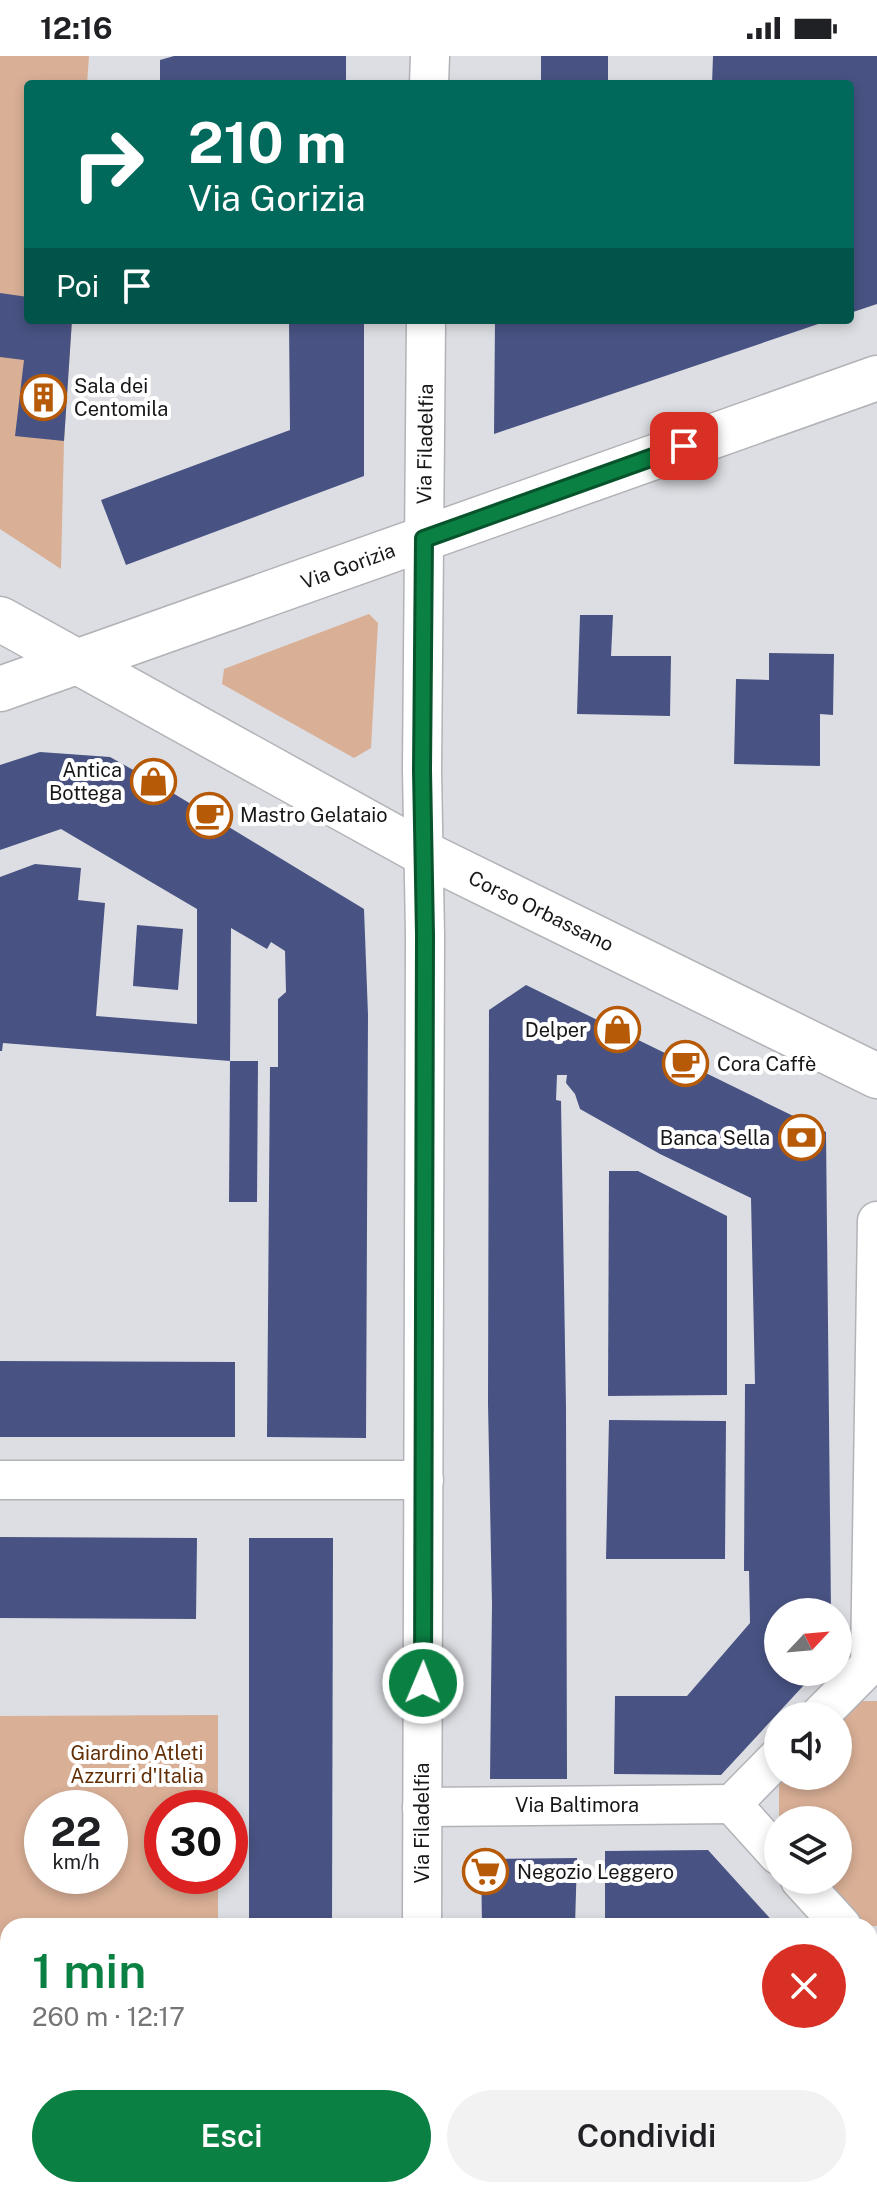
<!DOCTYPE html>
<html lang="it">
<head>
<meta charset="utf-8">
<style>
	body { margin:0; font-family:"Public Sans",sans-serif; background:#f2f2f2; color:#202124; height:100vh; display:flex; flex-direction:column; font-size:30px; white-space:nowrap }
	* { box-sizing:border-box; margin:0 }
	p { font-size:26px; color:#757577 }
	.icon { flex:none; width:44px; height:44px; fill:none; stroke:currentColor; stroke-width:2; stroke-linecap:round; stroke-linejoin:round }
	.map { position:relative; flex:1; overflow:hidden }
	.panel { position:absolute; left:0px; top:1862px; width:878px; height:280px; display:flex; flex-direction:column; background:#fff; border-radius:24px 24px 0 0; box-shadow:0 4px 12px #0003 }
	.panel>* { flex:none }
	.hud { position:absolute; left:24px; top:24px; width:830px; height:244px; border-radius:8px; box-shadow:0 4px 12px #0003; background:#00695c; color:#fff; overflow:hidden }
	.needle { width:52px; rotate:64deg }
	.controls { position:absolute; left:764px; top:1542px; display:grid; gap:16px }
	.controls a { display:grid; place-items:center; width:88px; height:88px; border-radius:50%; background:#fff; box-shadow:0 4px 12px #0003; font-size:40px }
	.speed { position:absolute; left:24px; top:1734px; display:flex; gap:16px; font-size:40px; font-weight:700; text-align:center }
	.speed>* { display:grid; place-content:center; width:104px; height:104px; border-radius:50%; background:#fff; box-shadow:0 4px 12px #0003; line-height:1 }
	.speed small { font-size:20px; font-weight:400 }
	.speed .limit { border:12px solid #d22; background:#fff; color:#111 }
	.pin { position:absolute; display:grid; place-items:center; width:68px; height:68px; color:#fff; margin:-34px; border-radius:16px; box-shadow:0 4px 12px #0006 }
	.me { position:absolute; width:88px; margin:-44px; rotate:1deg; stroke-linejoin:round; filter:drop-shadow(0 0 6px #0008) }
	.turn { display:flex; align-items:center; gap:28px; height:168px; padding:0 32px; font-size:36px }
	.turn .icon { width:104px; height:104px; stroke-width:2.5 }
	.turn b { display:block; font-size:56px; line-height:68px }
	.then { display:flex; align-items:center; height:76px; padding:0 32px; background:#0003; gap:16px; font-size:30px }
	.round { display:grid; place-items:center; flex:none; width:84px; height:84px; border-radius:42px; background:#f2f2f2 }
	.summary { display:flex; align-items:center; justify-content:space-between; height:136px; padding:0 32px }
	h1 { font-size:48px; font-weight:600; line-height:60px; color:#0b8043 }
	.cta { display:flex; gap:16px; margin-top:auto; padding:16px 32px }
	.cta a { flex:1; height:92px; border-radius:48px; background:#0b8043; color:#fff; font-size:32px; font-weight:600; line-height:92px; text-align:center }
	.cta a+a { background:#f2f2f2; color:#202124 }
	.status { display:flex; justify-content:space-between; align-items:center; height:56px; padding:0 40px; background:#fff; direction:ltr }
	.status svg { height:22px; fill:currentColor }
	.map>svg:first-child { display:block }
</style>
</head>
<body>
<div class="status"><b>12:16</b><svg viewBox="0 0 49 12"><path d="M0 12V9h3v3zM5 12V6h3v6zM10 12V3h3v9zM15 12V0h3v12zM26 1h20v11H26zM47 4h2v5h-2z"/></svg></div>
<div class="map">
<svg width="877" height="2142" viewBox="0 0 877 2142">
	<rect width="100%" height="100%" fill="#dddee3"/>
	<!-- green -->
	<g fill="#d9af96" fill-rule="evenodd">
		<path d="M 0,0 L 89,0 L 87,28 L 28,28 L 28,264 L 72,264 L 64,385 L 61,513 L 0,473 Z"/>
		<path d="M 369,558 L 378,567 L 371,692 L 354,702 L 222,628 L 224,613 Z"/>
		<path d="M 859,1645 L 877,1645 L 877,1870 L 862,1870 L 823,1824 L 838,1824 L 838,1764 L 779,1764 L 779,1724 L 783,1720 L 838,1720 L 838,1666 Z"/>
		<path d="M 218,1659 L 218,1752 L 162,1752 L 162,1820 L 218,1820 L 218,1870 L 8,1870 L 8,1919 L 0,1919 L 0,1660 ZM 42,1752 L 110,1752 L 110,1820 L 42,1820 Z"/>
	</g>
	<!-- building -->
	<g fill="#485383">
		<path d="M 174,0 L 346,0 L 346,28 L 160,28 L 160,4 Z"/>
		<rect x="541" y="0" width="67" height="28"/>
		<path d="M 713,0 L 877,0 L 877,248 L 850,257 L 850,28 L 712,28 Z"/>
		<path d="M 0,237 L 28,241 L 28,264 L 72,264 L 64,385 L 15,380 L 24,304 L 0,301 Z"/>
		<path d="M 289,264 L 364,264 L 364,420 L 126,509 L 101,444 L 290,374 Z"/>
		<path d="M 495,264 L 827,264 L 827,265 L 494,378 Z"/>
		<path d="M 580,559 L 613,559 L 611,600 L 671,600 L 670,660 L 577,658 Z"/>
		<path d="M 769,597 L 834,598 L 833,659 L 820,658 L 820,710 L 734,708 L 736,623 L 769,624 Z"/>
		<path d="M 40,696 L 110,701 L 153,725 L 364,853 L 368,959 L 366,1382 L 267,1381 L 270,1011 L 278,1011 L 278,943 L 286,936 L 285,895 L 271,886 L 267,893 L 231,872 L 230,1005 L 3,987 L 2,995 L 0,995 L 0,821 L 35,808 L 81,812 L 78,844 L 105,847 L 96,960 L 197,968 L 197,853 L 61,773 L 0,794 L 0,709 Z"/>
		<path d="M 137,869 L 183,873 L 178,934 L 133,930 Z"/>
		<path d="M 526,929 L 826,1076 L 831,1556 L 778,1556 L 778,1616 L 816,1616 L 721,1719 L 614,1718 L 615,1640 L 687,1640 L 750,1567 L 749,1515 L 744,1515 L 745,1328 L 755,1328 L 751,1142 L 660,1098 L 580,1053 L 575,1038 L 566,1027 L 567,1019 L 557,1019 L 556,1044 L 561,1045 L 566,1351 L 567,1723 L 490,1723 L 492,1548 L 488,1348 L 489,954 Z"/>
		<path d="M 230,1005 L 258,1005 L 257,1146 L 229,1146 Z"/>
		<path d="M 609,1115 L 638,1115 L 727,1160 L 727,1339 L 608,1340 Z"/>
		<path d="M 0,1305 L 235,1306 L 235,1381 L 0,1381 Z"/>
		<path d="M 609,1364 L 726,1365 L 725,1503 L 606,1503 Z"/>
		<path d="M 0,1481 L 197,1482 L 196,1563 L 0,1562 Z"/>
		<path d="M 249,1482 L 333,1482 L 332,1870 L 249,1870 Z"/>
		<path d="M 708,1794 L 777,1870 L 605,1870 L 605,1795 Z"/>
		<path d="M 577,1802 L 575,1870 L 482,1870 L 481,1803 Z"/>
		<path d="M 0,2009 L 8,2009 L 8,2134 L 239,2134 L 239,2142 L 0,2142 Z"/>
		<rect x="280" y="2134" width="67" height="8"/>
		<rect x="481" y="2134" width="89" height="8"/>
		<path d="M 752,2134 L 826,2134 L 827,2142 L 752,2142 Z"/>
	</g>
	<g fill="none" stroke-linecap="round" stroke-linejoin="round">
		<defs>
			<g id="street">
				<path d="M 429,28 L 430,0"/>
				<path d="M 0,1424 L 424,1424"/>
				<path d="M 870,1609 L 877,1165"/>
				<path d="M 819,1660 L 870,1609 L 877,1609"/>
				<path d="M 778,1701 L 732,1748 L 778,1799"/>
				<path d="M 422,1751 L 732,1748"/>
				<path d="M 800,1824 L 842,1870"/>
				<path d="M 422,1870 L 425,879 L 422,714 L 426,264"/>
				<path d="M 870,1900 L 877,1900"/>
				<path d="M 0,1961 L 8,1961"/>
				<path d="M 419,2142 L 419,2134"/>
				<path d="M 866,2142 L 866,2134"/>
			</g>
			<g id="secondary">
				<path d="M 0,563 L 423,797 L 877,1020"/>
				<path d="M 0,633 L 877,322"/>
			</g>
		</defs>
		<!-- street casing -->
		<use href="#street" stroke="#b1b3b7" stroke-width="41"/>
		<!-- secondary casing -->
		<use href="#secondary" stroke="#b1b3b7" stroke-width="47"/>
		<!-- street -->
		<use href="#street" stroke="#fff" stroke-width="38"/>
		<!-- secondary -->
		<use href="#secondary" stroke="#fff" stroke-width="44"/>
	</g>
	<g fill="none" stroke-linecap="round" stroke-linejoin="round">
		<defs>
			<path id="route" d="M 423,1627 L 425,879 L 422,714 L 424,483 L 684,390"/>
		</defs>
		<!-- route casing -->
		<use href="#route" stroke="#07532c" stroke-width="20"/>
		<!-- route -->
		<use href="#route" stroke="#0b8043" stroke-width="14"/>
	</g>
	<!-- icons -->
	<defs>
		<symbol id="building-ring" viewBox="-11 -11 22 22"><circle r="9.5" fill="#fff" stroke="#b75a07" stroke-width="1.5"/><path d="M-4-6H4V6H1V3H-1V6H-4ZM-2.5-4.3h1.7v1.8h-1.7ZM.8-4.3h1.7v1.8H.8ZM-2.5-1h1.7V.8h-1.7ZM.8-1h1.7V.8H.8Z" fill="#b75a07"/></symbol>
		<symbol id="shop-ring" viewBox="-11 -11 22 22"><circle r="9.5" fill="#fff" stroke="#b75a07" stroke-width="1.5"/><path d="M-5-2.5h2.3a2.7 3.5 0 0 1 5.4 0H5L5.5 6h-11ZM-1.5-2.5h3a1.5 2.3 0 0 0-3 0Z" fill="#b75a07"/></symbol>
		<symbol id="cafe-ring" viewBox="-11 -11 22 22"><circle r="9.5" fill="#fff" stroke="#b75a07" stroke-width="1.5"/><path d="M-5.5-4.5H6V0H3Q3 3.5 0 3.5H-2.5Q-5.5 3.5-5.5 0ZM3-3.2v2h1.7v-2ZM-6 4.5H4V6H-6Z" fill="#b75a07"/></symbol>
		<symbol id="bank-ring" viewBox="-11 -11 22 22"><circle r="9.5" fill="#fff" stroke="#b75a07" stroke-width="1.5"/><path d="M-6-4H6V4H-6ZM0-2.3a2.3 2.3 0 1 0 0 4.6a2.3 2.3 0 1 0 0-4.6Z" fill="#b75a07"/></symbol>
		<symbol id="supermarket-ring" viewBox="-11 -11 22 22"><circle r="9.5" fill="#fff" stroke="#b75a07" stroke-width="1.5"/><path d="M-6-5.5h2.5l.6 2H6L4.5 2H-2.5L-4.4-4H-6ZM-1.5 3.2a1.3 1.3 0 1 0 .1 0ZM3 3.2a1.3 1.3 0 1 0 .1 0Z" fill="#b75a07"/></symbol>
	</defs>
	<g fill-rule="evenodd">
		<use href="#building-ring" x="18" y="316" width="51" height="51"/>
		<use href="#shop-ring" x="128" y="700" width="51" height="51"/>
		<use href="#cafe-ring" x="184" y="734" width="51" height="51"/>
		<use href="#shop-ring" x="592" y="948" width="51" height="51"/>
		<use href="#cafe-ring" x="660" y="982" width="51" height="51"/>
		<use href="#bank-ring" x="776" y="1056" width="51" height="51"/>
		<use href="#supermarket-ring" x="460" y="1790" width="51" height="51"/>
	</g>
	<g text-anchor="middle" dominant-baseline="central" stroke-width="8" stroke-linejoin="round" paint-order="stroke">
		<!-- poi labels -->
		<g font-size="20" fill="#171719" stroke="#fff" text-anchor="start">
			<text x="74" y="330">Sala dei<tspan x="74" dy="23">Centomila</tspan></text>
			<text x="122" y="714" text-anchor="end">Antica<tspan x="122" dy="23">Bottega</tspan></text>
			<text x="240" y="759">Mastro Gelataio</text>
			<text x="587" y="974" text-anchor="end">Delper</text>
			<text x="717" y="1008">Cora Caffè</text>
			<text x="770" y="1082" text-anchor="end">Banca Sella</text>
			<text x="517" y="1816">Negozio Leggero</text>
		</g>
		<!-- street labels -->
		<g font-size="20" fill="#171719" stroke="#fff">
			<text transform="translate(425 388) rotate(-89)">Via Filadelfia</text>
			<text transform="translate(348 510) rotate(-20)">Via Gorizia</text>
			<text transform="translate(541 855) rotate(26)">Corso Orbassano</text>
			<text x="577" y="1749">Via Baltimora</text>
			<text transform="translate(422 1767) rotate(-90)">Via Filadelfia</text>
		</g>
		<!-- park labels -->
		<g font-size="20" fill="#632f07" stroke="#fff">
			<text x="137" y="1697">Giardino Atleti<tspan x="137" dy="23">Azzurri d'Italia</tspan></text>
		</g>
	</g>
</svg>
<div class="controls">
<a><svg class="needle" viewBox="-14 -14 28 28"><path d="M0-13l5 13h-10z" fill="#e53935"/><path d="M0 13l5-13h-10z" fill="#757577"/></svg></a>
<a><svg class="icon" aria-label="sound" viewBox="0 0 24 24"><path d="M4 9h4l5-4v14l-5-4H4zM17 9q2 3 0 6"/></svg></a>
<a><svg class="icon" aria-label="layers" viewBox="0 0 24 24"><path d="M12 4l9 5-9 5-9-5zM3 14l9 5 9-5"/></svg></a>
</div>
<div class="speed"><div>22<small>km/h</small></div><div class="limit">30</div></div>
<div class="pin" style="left:684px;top:390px;background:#d93025"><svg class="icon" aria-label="arrive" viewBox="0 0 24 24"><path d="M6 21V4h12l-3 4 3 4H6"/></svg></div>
<svg class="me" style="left:423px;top:1627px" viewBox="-20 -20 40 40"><circle r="17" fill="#0b8043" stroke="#fff" stroke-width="3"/><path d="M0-11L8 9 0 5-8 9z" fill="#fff"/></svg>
<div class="hud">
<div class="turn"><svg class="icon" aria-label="right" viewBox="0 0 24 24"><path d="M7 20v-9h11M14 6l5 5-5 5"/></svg><div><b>210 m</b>Via Gorizia</div></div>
<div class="then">Poi<svg class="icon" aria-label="arrive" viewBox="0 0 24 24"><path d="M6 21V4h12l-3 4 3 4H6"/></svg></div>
</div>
<section class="panel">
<div class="summary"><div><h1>1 min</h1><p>260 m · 12:17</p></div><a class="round" style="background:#d93025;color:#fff"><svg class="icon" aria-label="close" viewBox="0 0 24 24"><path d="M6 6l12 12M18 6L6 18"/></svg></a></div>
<div class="cta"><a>Esci</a><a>Condividi</a></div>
</section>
</div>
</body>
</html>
